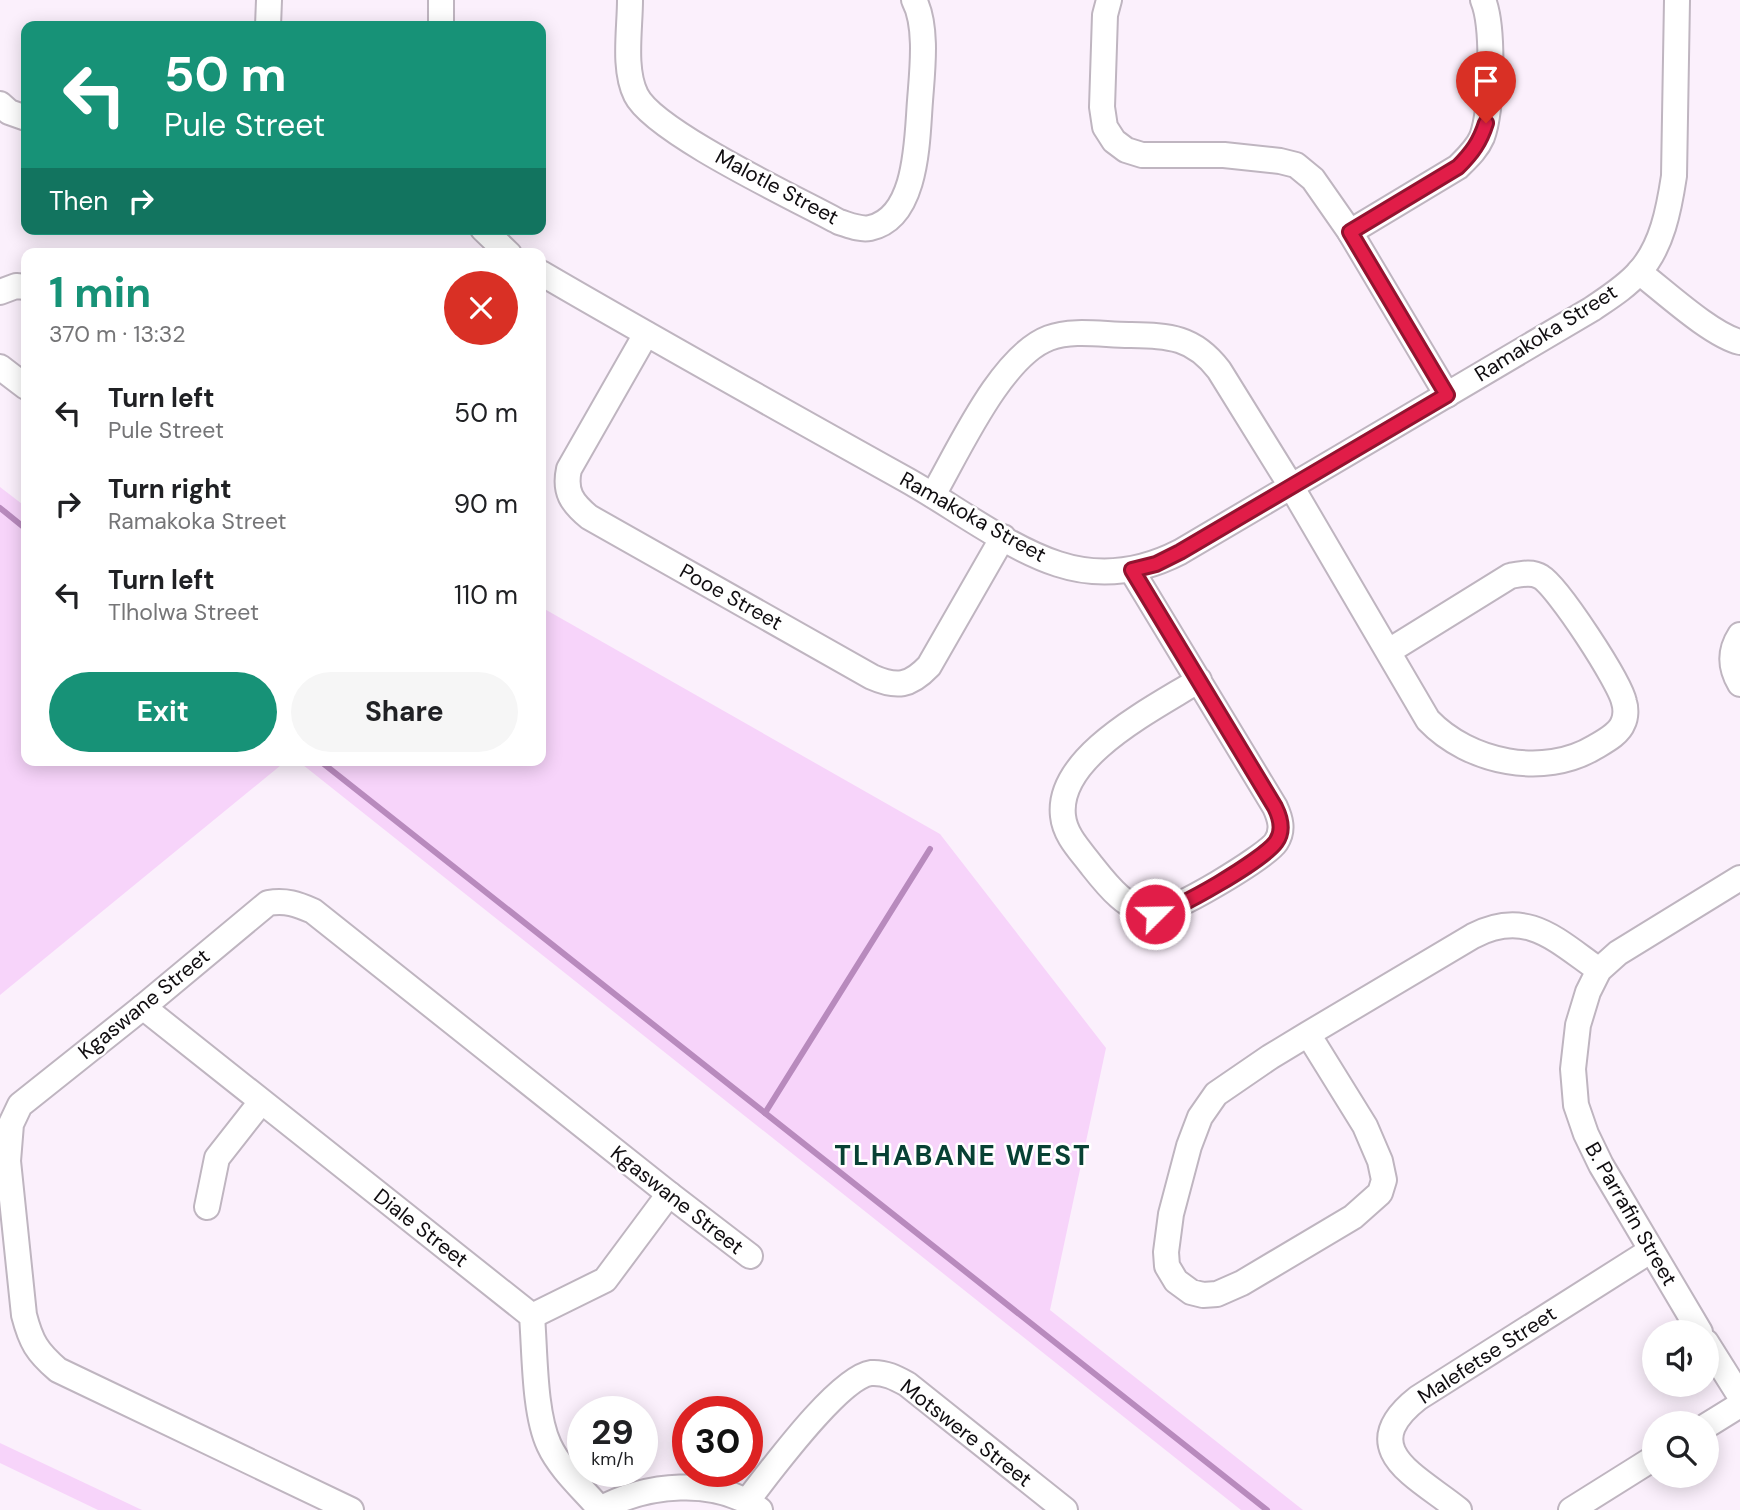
<!DOCTYPE html>
<html lang="en">
<head>
<meta charset="utf-8">
<style>
	body { margin:0; font-family:"DM Sans",sans-serif; background:#f6f6f6; color:#202124; height:100vh; display:flex; flex-direction:column; font-size:26px; white-space:nowrap }
	* { box-sizing:border-box; margin:0 }
	p { font-size:23px; color:#757577 }
	.icon { flex:none; width:38px; height:38px; fill:none; stroke:currentColor; stroke-width:2; stroke-linecap:round; stroke-linejoin:round }
	.map { position:relative; flex:1; overflow:hidden }
	.panel { position:absolute; left:21px; top:248px; width:525px; height:518px; display:flex; flex-direction:column; background:#fff; border-radius:14px; box-shadow:0 4px 18px #0003 }
	.panel>* { flex:none }
	.top-card { position:absolute; left:21px; top:21px; width:525px; height:214px; border-radius:14px; box-shadow:0 4px 18px #0003; background:#179277; color:#fff; overflow:hidden }
	.tools { position:absolute; left:1642px; top:1320px; display:grid; gap:14px }
	.tools a { display:grid; place-items:center; width:77px; height:77px; border-radius:50%; background:#fff; box-shadow:0 4px 18px #0003; font-size:35px }
	.speed { position:absolute; left:567px; top:1396px; display:flex; gap:14px; font-size:35px; font-weight:700; text-align:center }
	.speed>* { display:grid; place-content:center; width:91px; height:91px; border-radius:50%; background:#fff; box-shadow:0 4px 18px #0003; line-height:1 }
	.speed small { font-size:18px; font-weight:400 }
	.speed .limit { border:10px solid #d22; background:#fff; color:#111 }
	.pin { position:absolute; display:grid; place-items:center; width:60px; height:60px; color:#fff; margin:-72px -30px; border-radius:50% 50% 50% 0; rotate:-45deg; box-shadow:0 0 7px #0007 }
	.pin .icon { rotate:45deg }
	.me { position:absolute; width:77px; margin:-38px; rotate:67deg; stroke-linejoin:round; filter:drop-shadow(0 0 5px #0008) }
	.turn { display:flex; align-items:center; gap:24px; height:147px; padding:0 28px; font-size:32px }
	.turn .icon { width:91px; height:91px; stroke-width:2.5 }
	.turn b { display:block; font-size:49px; line-height:60px }
	.then { display:flex; align-items:center; height:66px; padding:0 28px; background:#0003; gap:14px; font-size:26px }
	.round { display:grid; place-items:center; flex:none; width:74px; height:74px; border-radius:37px; background:#f6f6f6 }
	.overview { display:flex; align-items:center; justify-content:space-between; height:119px; padding:0 28px }
	h1 { font-size:42px; font-weight:700; line-height:52px; color:#179277 }
	.button { display:flex; gap:14px; margin-top:auto; padding:14px 28px }
	.button a { flex:1; height:80px; border-radius:42px; background:#179277; color:#fff; font-size:28px; font-weight:700; line-height:80px; text-align:center }
	.button a+a { background:#f6f6f6; color:#202124 }
	ul { padding:0; list-style:none }
	li { display:flex; align-items:center; gap:21px; height:91px; padding:0 28px }
	li div { flex:1 }
	li b { display:block; font-size:26px }
	li em { font-style:normal }
	.map>svg:first-child { display:block }
</style>
</head>
<body>
<div class="map">
<svg width="1740" height="1510" viewBox="0 0 1740 1510">
	<rect width="100%" height="100%" fill="#fbf0fc"/>
	<!-- green -->
	<g fill="#f7d4fa">
		<path d="M 0,487 L 26,507 L 26,761 L 286,761 L 0,995 Z"/>
		<path d="M 541,607 L 940,834 L 1106,1048 L 1050,1310 L 1303,1510 L 1241,1510 L 298,761 L 541,761 Z"/>
		<path d="M 0,1443 L 142,1510 L 98,1510 L 0,1463 Z"/>
	</g>
	<g fill="none" stroke-linecap="round" stroke-linejoin="round">
		<!-- stream -->
		<g stroke="#b88abd" stroke-width="6">
			<path d="M 0,508 L 26,529"/>
			<path d="M 320,761 L 1267,1510"/>
			<path d="M 765,1113 L 930,849"/>
		</g>
		<defs>
			<g id="minor">
				<path d="M 630,0 C 630,29 623,69 636,95 C 654,132 797,199 839,222 C 849,225 860,230 870,228 C 918,218 917,138 920,101 C 922,73 928,26 914,0"/>
				<path d="M 1109,0 L 1105,15 L 1102,107 L 1105,127 L 1114,141 L 1126,150 L 1142,155 L 1224,155 L 1280,161 L 1296,165 L 1313,179 L 1350,232 L 1447,395"/>
				<path d="M 268,26 L 269,0"/>
				<path d="M 441,26 L 441,0"/>
				<path d="M 0,104 L 9,112 L 26,118"/>
				<path d="M 483,229 L 509,254"/>
				<path d="M 1350,232 L 1458,167 C 1467,158 1477,149 1482,137 C 1492,110 1494,26 1483,0"/>
				<path d="M 1639,272 C 1664,291 1711,335 1740,342"/>
				<path d="M 541,273 C 661,343 783,411 905,479 C 952,505 1008,548 1058,564 C 1101,578 1141,572 1180,552 L 1592,309 C 1608,298 1626,287 1639,272 C 1662,247 1669,209 1674,176 L 1677,0"/>
				<path d="M 0,292 L 16,286 L 26,287"/>
				<path d="M 646,334 L 569,469 C 564,492 572,503 589,517 L 872,677 C 897,688 910,686 929,666 L 1003,537"/>
				<path d="M 0,367 L 26,387"/>
				<path d="M 933,495 C 959,450 1001,356 1049,338 C 1073,329 1104,335 1129,335 C 1169,336 1193,336 1219,370 L 1291,486 L 1428,720 C 1469,763 1544,778 1595,747 C 1605,741 1619,734 1623,723 C 1626,717 1626,708 1624,702 C 1620,682 1558,587 1541,577 C 1532,571 1521,574 1510,576 L 1389,651"/>
				<path d="M 1132,571 L 1275,807 C 1280,818 1284,830 1276,842 C 1266,857 1171,914 1154,913 C 1128,912 1107,885 1092,866 C 1081,851 1065,836 1063,816 C 1056,756 1155,708 1199,680"/>
				<path d="M 1740,635 C 1729,652 1730,667 1740,684"/>
				<path d="M 143,1007 L 532,1316 C 535,1353 534,1413 549,1445 C 560,1469 583,1489 600,1509"/>
				<path d="M 1308,1034 L 1365,1126 L 1380,1161 L 1384,1180 L 1380,1193 L 1353,1217 L 1242,1283 L 1217,1294 L 1203,1295 L 1191,1292 L 1176,1281 L 1167,1266 L 1166,1252 L 1171,1214 L 1189,1146 L 1200,1117 L 1216,1094 L 1270,1057 L 1308,1034 L 1473,936 C 1527,908 1556,940 1599,970"/>
				<path d="M 207,1207 L 217,1158 L 261,1102"/>
				<path d="M 532,1316 L 605,1280 L 669,1194"/>
				<path d="M 1700,1332 L 1601,1165 L 1586,1134 L 1576,1105 L 1573,1069 L 1578,1025 L 1588,992 L 1599,970 L 1618,953 L 1740,878"/>
				<path d="M 1706,1342 L 1740,1396"/>
				<path d="M 1706,1426 L 1740,1405"/>
				<path d="M 747,1501 C 770,1472 838,1378 871,1373 C 885,1372 896,1378 907,1384 L 1065,1510"/>
				<path d="M 351,1510 L 58,1370 C 37,1352 31,1342 24,1315 L 8,1161 L 11,1124 L 20,1105 L 143,1007 L 268,903 C 286,900 297,904 313,911 L 669,1194 L 750,1256"/>
				<path d="M 598,1510 C 646,1484 715,1476 760,1510"/>
				<path d="M 1459,1510 C 1417,1476 1353,1449 1418,1398 L 1650,1251"/>
				<path d="M 1571,1510 L 1654,1458"/>
			</g>
		</defs>
		<!-- minor casing -->
		<use href="#minor" stroke="#bfb5c0" stroke-width="28"/>
		<!-- minor -->
		<use href="#minor" stroke="#fff" stroke-width="24"/>
	</g>
	<g fill="none" stroke-linecap="round" stroke-linejoin="round">
		<defs>
			<path id="route" d="M 1155,914 C 1176,911 1263,860 1276,842 C 1284,831 1281,819 1275,807 L 1132,570 L 1156,564 L 1180,552 L 1447,395 L 1350,232 L 1458,167 C 1472,153 1480,142 1486,123"/>
		</defs>
		<!-- route casing -->
		<use href="#route" stroke="#92132f" stroke-width="18"/>
		<!-- route -->
		<use href="#route" stroke="#e11d48" stroke-width="12"/>
	</g>
	<g text-anchor="middle" dominant-baseline="central" stroke-width="5" stroke-linejoin="round" paint-order="stroke">
		<!-- street labels -->
		<g font-size="21" fill="#100d10" stroke="#fff">
			<text transform="translate(777 187) rotate(28)">Malotle Street</text>
			<text transform="translate(1546 333) rotate(-32)">Ramakoka Street</text>
			<text transform="translate(973 517) rotate(29)">Ramakoka Street</text>
			<text transform="translate(731 597) rotate(29)">Pooe Street</text>
			<text transform="translate(144 1004) rotate(-39)">Kgaswane Street</text>
			<text transform="translate(677 1200) rotate(38)">Kgaswane Street</text>
			<text transform="translate(1631 1214) rotate(60)">B. Parrafin Street</text>
			<text transform="translate(421 1228) rotate(38)">Diale Street</text>
			<text transform="translate(1487 1355) rotate(-33)">Malefetse Street</text>
			<text transform="translate(966 1433) rotate(38)">Motswere Street</text>
		</g>
		<!-- district labels -->
		<g font-size="28" font-weight="bold" letter-spacing="2" fill="#084134" stroke="#fff">
			<text x="963" y="1155">TLHABANE WEST</text>
		</g>
	</g>
</svg>
<div class="tools">
<a><svg class="icon" aria-label="sound" viewBox="0 0 24 24"><path d="M4 9h4l5-4v14l-5-4H4zM17 9q2 3 0 6"/></svg></a>
<a><svg class="icon" aria-label="search" viewBox="0 0 24 24"><circle cx="10" cy="10" r="6"/><path d="M15 15l6 6"/></svg></a>
</div>
<div class="speed"><div>29<small>km/h</small></div><div class="limit">30</div></div>
<div class="pin" style="left:1486px;top:123px;background:#d93025"><svg class="icon" aria-label="arrive" viewBox="0 0 24 24"><path d="M6 21V4h12l-3 4 3 4H6"/></svg></div>
<svg class="me" style="left:1155px;top:914px" viewBox="-20 -20 40 40"><circle r="17" fill="#e11d48" stroke="#fff" stroke-width="3"/><path d="M0-11L8 9 0 5-8 9z" fill="#fff"/></svg>
<div class="top-card">
<div class="turn"><svg class="icon" aria-label="left" viewBox="0 0 24 24"><path d="M17 20v-9H6M10 6l-5 5 5 5"/></svg><div><b>50 m</b>Pule Street</div></div>
<div class="then">Then<svg class="icon" aria-label="right" viewBox="0 0 24 24"><path d="M7 20v-9h11M14 6l5 5-5 5"/></svg></div>
</div>
<section class="panel">
<div class="overview"><div><h1>1 min</h1><p>370 m · 13:32</p></div><a class="round" style="background:#d93025;color:#fff"><svg class="icon" aria-label="close" viewBox="0 0 24 24"><path d="M6 6l12 12M18 6L6 18"/></svg></a></div>
<ul>
<li><svg class="icon" aria-label="left" viewBox="0 0 24 24"><path d="M17 20v-9H6M10 6l-5 5 5 5"/></svg><div><b>Turn left</b><p>Pule Street</p></div><em>50 m</em></li>
<li><svg class="icon" aria-label="right" viewBox="0 0 24 24"><path d="M7 20v-9h11M14 6l5 5-5 5"/></svg><div><b>Turn right</b><p>Ramakoka Street</p></div><em>90 m</em></li>
<li><svg class="icon" aria-label="left" viewBox="0 0 24 24"><path d="M17 20v-9H6M10 6l-5 5 5 5"/></svg><div><b>Turn left</b><p>Tlholwa Street</p></div><em>110 m</em></li>
</ul>
<div class="button"><a>Exit</a><a>Share</a></div>
</section>
</div>
</body>
</html>
